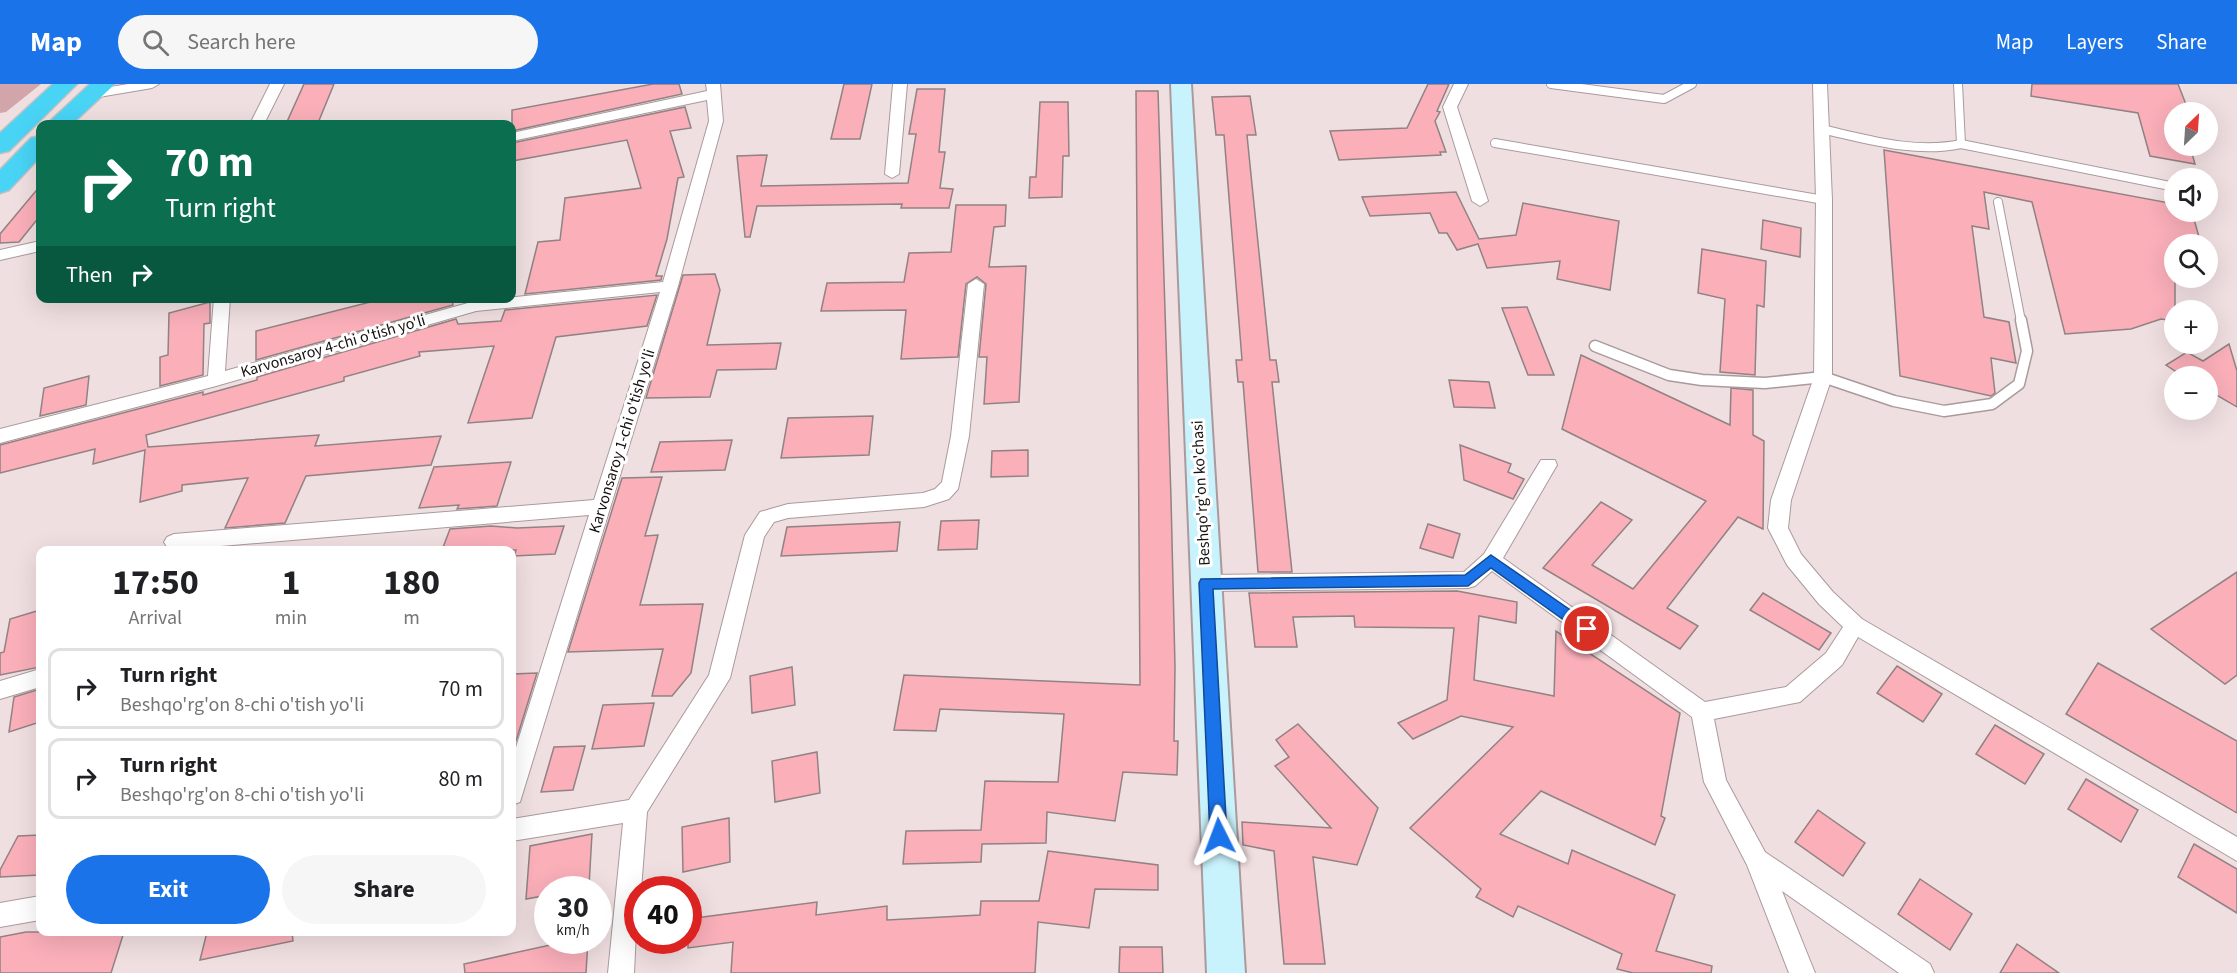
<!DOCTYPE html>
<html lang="en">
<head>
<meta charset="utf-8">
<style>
	body { margin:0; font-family:"Source Sans 3",sans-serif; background:#f6f6f6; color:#202124; height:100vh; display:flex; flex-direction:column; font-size:22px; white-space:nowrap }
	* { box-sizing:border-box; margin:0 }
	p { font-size:20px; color:#757577 }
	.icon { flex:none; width:33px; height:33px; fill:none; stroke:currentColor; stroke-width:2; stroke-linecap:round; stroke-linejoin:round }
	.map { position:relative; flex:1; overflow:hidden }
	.panel { position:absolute; left:36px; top:462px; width:480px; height:390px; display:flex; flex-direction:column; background:#fff; border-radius:12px; box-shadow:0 6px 24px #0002 }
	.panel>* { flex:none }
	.hud { position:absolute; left:36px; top:36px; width:480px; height:183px; border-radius:12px; box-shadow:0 6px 24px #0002; background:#0b6e4f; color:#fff; overflow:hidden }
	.needle { width:39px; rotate:25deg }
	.controls { position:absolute; left:2164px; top:18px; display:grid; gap:12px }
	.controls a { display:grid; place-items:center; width:54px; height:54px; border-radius:50%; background:#fff; box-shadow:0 6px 24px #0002; font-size:30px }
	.speed { position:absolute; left:534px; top:792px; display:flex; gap:12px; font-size:30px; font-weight:700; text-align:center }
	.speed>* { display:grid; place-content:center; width:78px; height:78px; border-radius:50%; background:#fff; box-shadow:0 6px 24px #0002; line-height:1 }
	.speed small { font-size:15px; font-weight:400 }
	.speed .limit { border:9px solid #d22; background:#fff; color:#111 }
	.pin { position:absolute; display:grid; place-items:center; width:51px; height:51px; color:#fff; margin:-26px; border:3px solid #fff; border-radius:50%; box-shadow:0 2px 6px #0007 }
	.me { position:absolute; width:66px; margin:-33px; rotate:357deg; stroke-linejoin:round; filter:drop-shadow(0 0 4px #0008) }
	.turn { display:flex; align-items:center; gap:21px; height:126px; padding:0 30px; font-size:27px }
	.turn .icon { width:78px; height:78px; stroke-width:2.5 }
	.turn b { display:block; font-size:42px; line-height:51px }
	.then { display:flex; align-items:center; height:57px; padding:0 30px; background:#0003; gap:12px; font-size:22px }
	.eta { display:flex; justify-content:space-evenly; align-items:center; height:102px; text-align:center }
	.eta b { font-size:36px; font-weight:700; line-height:42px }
	.button { display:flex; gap:12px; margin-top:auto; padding:12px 30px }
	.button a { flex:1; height:69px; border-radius:36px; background:#1a73e8; color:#fff; font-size:24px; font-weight:700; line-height:69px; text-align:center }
	.button a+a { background:#f6f6f6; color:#202124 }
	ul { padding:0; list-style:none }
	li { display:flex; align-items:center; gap:18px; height:81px; margin:0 12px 9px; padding:0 18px; border:3px solid #e0e0e0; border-radius:12px }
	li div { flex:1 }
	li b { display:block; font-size:22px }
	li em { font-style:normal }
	header { display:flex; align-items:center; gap:36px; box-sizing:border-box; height:84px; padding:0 30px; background:#1a73e8; color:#fff }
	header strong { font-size:28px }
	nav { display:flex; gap:33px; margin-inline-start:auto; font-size:21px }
	.search { width:420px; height:54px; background:#f6f6f6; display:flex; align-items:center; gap:15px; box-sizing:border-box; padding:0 21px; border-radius:33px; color:#757577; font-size:22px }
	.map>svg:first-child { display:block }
</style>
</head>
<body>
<header>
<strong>Map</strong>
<div class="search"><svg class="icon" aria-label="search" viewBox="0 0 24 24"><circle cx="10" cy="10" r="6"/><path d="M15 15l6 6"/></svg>Search here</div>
<nav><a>Map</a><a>Layers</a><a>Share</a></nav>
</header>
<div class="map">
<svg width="2237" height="889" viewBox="0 0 2237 889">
	<rect width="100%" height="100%" fill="#f0dfe1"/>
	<!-- green -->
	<path fill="#d2a5aa" d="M 0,0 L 41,0 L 6,28 L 0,29 Z"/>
	<!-- building -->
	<g fill="#faafb9" stroke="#918283" stroke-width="1.5">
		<path d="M 304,0 L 334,0 L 318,39 L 286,40 Z"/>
		<path d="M 653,0 L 679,0 L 682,10 L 512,47 L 512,26 Z"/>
		<path d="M 844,0 L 872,0 L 860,55 L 831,55 Z"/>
		<path d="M 1428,0 L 1449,0 L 1437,27 L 1440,28 L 1435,37 L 1446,68 L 1440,68 L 1441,71 L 1339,76 L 1330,47 L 1407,44 Z"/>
		<path d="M 2032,0 L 2178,0 L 2189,28 L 2175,28 L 2175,62 L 2190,62 L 2195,80 L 2150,72 L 2138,29 L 2031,12 Z"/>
		<path d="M 917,5 L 945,5 L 939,68 L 945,68 L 940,104 L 953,105 L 949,124 L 901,124 L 902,120 L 757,122 L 750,153 L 745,153 L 737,72 L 767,71 L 761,102 L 908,99 L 916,50 L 909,50 Z"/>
		<path d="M 1136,7 L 1158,7 L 1171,414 L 1175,583 L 1174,657 L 1178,657 L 1177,691 L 1123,688 L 1115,737 L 1047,728 L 1046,759 L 982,760 L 981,778 L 903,780 L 906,747 L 981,746 L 985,697 L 1058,698 L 1064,630 L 940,625 L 936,647 L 894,646 L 904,591 L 1140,601 Z"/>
		<path d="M 1250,12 L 1256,51 L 1247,51 L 1250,81 L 1270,276 L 1276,276 L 1279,298 L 1272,298 L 1292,488 L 1258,488 L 1243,298 L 1238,298 L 1236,276 L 1242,276 L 1224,51 L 1216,51 L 1212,13 Z"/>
		<path d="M 1040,18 L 1068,18 L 1069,72 L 1063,72 L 1062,113 L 1029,114 L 1030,93 L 1036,93 Z"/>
		<path d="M 685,23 L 691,44 L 670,47 L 684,93 L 678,94 L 667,155 L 656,192 L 662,192 L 661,196 L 525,210 L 538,158 L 560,156 L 565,114 L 641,104 L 627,56 L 512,77 L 512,59 Z"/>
		<path d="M 1884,66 L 2175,120 L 2175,128 L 2192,128 L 2201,160 L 2175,160 L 2175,237 L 2161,235 L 2131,245 L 2065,250 L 2032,118 L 1984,108 L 1989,145 L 1972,142 L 1984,233 L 2009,238 L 2016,279 L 1991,274 L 1995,309 L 1991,312 L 1900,292 Z"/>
		<path d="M 40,102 L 40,132 L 19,158 L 0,159 L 0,150 Z"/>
		<path d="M 1456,108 L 1479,155 L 1516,151 L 1523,119 L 1619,137 L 1610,206 L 1557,195 L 1560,177 L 1487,184 L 1478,160 L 1457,166 L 1447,149 L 1439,149 L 1430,129 L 1370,132 L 1362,113 Z"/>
		<path d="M 956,121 L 1006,121 L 1005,142 L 994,143 L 989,183 L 1026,182 L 1019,318 L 984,320 L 987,273 L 979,273 L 986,200 L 977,193 L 966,200 L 958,273 L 901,275 L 906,226 L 821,227 L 827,199 L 904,198 L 909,169 L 951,168 Z"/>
		<path d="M 1763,136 L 1801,144 L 1800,173 L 1761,165 Z"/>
		<path d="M 1702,165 L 1766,177 L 1764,223 L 1757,221 L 1755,291 L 1720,288 L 1725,215 L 1698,209 Z"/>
		<path d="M 715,190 L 720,206 L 707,261 L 781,259 L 776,285 L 717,286 L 710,313 L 646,314 L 683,191 Z"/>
		<path d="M 657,211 L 647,242 L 556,253 L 532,334 L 468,339 L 494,262 L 419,268 L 420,272 L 344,293 L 344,297 L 146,351 L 148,363 L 319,351 L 315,362 L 441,352 L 431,381 L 306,392 L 285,439 L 225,444 L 248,394 L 182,401 L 182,407 L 140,418 L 145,366 L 93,380 L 95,365 L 0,389 L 0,361 L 203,308 L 203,311 L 257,296 L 257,293 L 456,235 L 458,240 L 501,237 L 505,226 Z"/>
		<path d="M 386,214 L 452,214 L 453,221 L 256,276 L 256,247 Z"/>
		<path d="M 210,218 L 210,239 L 204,240 L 203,291 L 160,302 L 160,273 L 168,271 L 169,229 Z"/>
		<path d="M 1527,223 L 1554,291 L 1528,291 L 1502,224 Z"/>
		<path d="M 2229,260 L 2237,287 L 2237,323 L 2208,306 L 2208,292 L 2178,292 L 2181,291 L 2166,281 L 2187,268 L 2203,277 Z"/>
		<path d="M 1581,271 L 1730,341 L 1731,304 L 1753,306 L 1753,351 L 1764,357 L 1763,445 L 1738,433 L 1667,524 L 1698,542 L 1680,565 L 1543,484 L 1601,418 L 1632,436 L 1592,481 L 1633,505 L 1706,417 L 1562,345 Z"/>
		<path d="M 89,292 L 86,321 L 40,332 L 44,304 Z"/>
		<path d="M 1449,296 L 1489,298 L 1495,324 L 1454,323 Z"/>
		<path d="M 873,332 L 869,371 L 781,374 L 788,334 Z"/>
		<path d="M 732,356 L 725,386 L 651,388 L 660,358 Z"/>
		<path d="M 1460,361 L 1511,380 L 1508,388 L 1524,395 L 1513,415 L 1464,396 Z"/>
		<path d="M 1028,366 L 1028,392 L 991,393 L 992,367 Z"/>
		<path d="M 511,378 L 497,422 L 457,425 L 459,421 L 419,424 L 434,383 Z"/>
		<path d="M 662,393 L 645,452 L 658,451 L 640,521 L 703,520 L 691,589 L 672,612 L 652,612 L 663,565 L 568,568 L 622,394 Z"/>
		<path d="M 979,436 L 977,465 L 938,466 L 941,437 Z"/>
		<path d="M 900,438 L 897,467 L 781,472 L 787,443 Z"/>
		<path d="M 1428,440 L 1460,450 L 1453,474 L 1420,464 Z"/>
		<path d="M 491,442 L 517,444 L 564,442 L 555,470 L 514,472 L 516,466 L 442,466 L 450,445 Z"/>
		<path d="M 2237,488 L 2237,591 L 2225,600 L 2151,545 Z"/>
		<path d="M 1457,507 L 1517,518 L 1516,539 L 1479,532 L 1474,596 L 1554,612 L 1556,547 L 1680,629 L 1661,732 L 1665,734 L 1655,761 L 1541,707 L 1500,750 L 1568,780 L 1572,766 L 1675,811 L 1656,867 L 1712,882 L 1711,889 L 1633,889 L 1617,885 L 1622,870 L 1518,822 L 1513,833 L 1476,813 L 1481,805 L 1410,744 L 1513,643 L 1461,632 L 1413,655 L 1398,639 L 1447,616 L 1454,544 L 1355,543 L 1354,532 L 1293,533 L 1297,563 L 1255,563 L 1249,509 Z"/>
		<path d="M 1763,509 L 1831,549 L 1819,566 L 1750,526 Z"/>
		<path d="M 40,526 L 40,583 L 0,591 L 0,569 L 4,568 L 10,535 Z"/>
		<path d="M 2098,579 L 2237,657 L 2237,729 L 2066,630 Z"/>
		<path d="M 1897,582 L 1942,610 L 1923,638 L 1877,609 Z"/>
		<path d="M 792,583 L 795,621 L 752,629 L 750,592 Z"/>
		<path d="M 537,589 L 516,657 L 512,657 L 512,590 Z"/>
		<path d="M 40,605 L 40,638 L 9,648 L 14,613 Z"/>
		<path d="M 654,619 L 644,662 L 592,665 L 603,621 Z"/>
		<path d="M 1298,640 L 1378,724 L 1357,781 L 1313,773 L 1325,880 L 1284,880 L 1274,767 L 1243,761 L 1242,738 L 1331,744 L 1275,682 L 1289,673 L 1276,656 Z"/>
		<path d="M 1995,641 L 2044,670 L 2025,700 L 1976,670 Z"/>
		<path d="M 585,662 L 573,706 L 541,708 L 554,663 Z"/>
		<path d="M 817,668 L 820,709 L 775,718 L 772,677 Z"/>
		<path d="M 2086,695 L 2138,726 L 2121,758 L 2068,725 Z"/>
		<path d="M 1818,726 L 1865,759 L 1843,792 L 1795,758 Z"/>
		<path d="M 729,734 L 730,778 L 683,788 L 682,743 Z"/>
		<path d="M 592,750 L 589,802 L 548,806 L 548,811 L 526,815 L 530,762 Z"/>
		<path d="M 40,751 L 40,791 L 0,793 L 0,786 L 18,752 Z"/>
		<path d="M 2194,760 L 2237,785 L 2237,829 L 2178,793 Z"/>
		<path d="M 1048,767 L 1158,781 L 1158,806 L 1095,805 L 1089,844 L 1038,838 L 1035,889 L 731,889 L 733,858 L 688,864 L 688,835 L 817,818 L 816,831 L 887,822 L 887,836 L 980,831 L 981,817 L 1039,817 Z"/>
		<path d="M 1920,795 L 1972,830 L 1950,866 L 1898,830 Z"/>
		<path d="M 26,848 L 124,848 L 111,889 L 0,889 L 0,853 Z"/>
		<path d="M 207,848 L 292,848 L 293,857 L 200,876 Z"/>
		<path d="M 573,856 L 588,856 L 586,889 L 465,889 L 464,880 Z"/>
		<path d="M 2017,860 L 2059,889 L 2000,889 Z"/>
		<path d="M 1120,863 L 1162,863 L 1163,889 L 1119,889 Z"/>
	</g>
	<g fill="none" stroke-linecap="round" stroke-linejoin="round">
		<defs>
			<g id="lane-far1">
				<path d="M 1551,0 L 1664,15 L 1692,0"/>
				<path d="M 1821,45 C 1867,55 1914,70 1961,60 L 1958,0"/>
				<path d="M 1495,59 L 1824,116"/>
				<path d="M 1961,60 L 2175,103"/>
				<path d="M 1998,118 L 2021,237"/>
			</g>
			<path id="lane" d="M 1595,262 L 1669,291 L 1702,296 L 1765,299 L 1823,293 L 1894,317 L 1944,327 L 1992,320 L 2019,300 L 2027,267 L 2021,236"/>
			<g id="street">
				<path d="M 128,0 L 159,0 L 152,4 L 93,14 L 86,10 L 93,6 Z"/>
				<path d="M 270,0 L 284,0 L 264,40 L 250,40 Z"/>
				<path d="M 706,0 L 720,0 L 723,37 L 678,202 L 520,718 L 512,721 L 512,676 L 589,431 L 174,466 L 167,463 L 164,458 L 167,453 L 174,450 L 594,416 L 660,208 L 476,227 L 216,302 L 0,359 L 0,345 L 208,292 L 214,214 L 230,214 L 225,287 L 475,217 L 663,198 L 709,37 L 707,16 L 512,57 L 512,49 L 707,7 Z"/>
				<path d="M 893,0 L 907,0 L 899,90 L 892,94 L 885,90 Z"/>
				<path d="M 1454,0 L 1468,0 L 1457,23 L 1488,117 L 1480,122 L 1472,117 L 1443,23 Z"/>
				<path d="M 1813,0 L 1827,0 L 1832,116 L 1832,293 L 1791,416 L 1788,444 L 1801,470 L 1833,508 L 1862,535 L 2237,753 L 2237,777 L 1858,553 L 1842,581 L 1800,618 L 1714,635 L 1726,696 L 1765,768 L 1930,880 L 1934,889 L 1899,889 L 1782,807 L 1815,889 L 1789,889 L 1747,781 L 1704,698 L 1692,633 L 1492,487 L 1475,502 L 1468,504 L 1206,507 L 1199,505 L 1196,499 L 1199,493 L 1206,491 L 1464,488 L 1484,470 L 1541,376 L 1555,376 L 1557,381 L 1503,474 L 1705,618 L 1786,603 L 1826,569 L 1843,543 L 1819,520 L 1787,481 L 1768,444 L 1771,416 L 1814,293 L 1816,116 Z"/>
				<path d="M 40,157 L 40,167 L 0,176 L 0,166 Z"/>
				<path d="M 976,195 L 984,200 L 969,352 L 958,405 L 949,415 L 924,423 L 788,434 L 774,438 L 764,453 L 730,594 L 647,728 L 641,806 L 638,806 L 634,889 L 608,889 L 623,739 L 512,757 L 512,735 L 629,716 L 709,591 L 745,451 L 760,428 L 788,420 L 923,409 L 935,405 L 942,398 L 951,352 L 968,200 Z"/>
				<path d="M 40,585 L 40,603 L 0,615 L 0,597 Z"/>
				<path d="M 40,812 L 40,836 L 0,843 L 0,819 Z"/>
			</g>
			<path id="secondary" d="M 1171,0 L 1191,0 L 1245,889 L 1207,889 Z"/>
			<g id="highway">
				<path d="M 53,0 L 77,0 L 9,67 L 0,69 L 0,49 Z"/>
				<path d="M 90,0 L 115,0 L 72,40 L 47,40 Z"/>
				<path d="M 40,52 L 40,73 L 9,106 L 0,109 L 0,86 L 31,54 Z"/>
			</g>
		</defs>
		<!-- lane-far1 casing -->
		<use href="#lane-far1" stroke="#aa9a9c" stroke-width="10"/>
		<!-- lane casing -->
		<use href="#lane" stroke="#aa9a9c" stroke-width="13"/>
		<!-- street casing -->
		<use href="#street" stroke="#aa9a9c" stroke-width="2"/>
		<!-- secondary casing -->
		<use href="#secondary" stroke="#aa9a9c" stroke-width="4"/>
		<!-- highway casing -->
		<use href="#highway" stroke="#c2c1c1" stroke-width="3"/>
		<!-- lane-far1 -->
		<use href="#lane-far1" stroke="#fff" stroke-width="8"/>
		<!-- lane -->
		<use href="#lane" stroke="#fff" stroke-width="10"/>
		<!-- street -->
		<use href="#street" fill="#fff" fill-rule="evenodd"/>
		<!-- secondary -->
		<use href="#secondary" fill="#c8f2fc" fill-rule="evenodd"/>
		<!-- highway -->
		<use href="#highway" fill="#49d4f6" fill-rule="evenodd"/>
	</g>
	<!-- route -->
	<path fill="#1a73e8" stroke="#114b97" stroke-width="1.5" d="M 1491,471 L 1592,541 L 1594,545 L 1592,549 L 1582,549 L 1491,484 L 1468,502 L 1213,505 L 1227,752 L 1224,757 L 1219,759 L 1213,757 L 1210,752 L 1199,499 L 1201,495 L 1465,491 Z"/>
	<g text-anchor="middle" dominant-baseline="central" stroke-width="6" stroke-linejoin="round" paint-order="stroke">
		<!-- street labels -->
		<g font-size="16" fill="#151010" stroke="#fff">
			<text transform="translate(333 262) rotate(-16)">Karvonsaroy 4-chi o'tish yo'li</text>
			<text transform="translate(622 357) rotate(-73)">Karvonsaroy 1-chi o'tish yo'li</text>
			<text transform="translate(1201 409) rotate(-93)">Beshqo'rg'on ko'chasi</text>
		</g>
	</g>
</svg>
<div class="controls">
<a><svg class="needle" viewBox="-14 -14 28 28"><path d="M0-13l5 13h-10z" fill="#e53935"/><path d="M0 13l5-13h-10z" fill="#757577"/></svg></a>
<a><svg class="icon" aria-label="sound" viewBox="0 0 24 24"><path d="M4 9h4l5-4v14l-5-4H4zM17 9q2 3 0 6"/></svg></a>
<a><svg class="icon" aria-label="search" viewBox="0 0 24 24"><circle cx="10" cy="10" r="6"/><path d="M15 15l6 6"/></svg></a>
<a>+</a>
<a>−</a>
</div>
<div class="speed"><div>30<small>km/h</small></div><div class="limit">40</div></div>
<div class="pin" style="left:1587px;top:545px;background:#d93025"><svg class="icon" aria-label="arrive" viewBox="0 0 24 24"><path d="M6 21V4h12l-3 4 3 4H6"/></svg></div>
<svg class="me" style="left:1219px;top:752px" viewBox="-20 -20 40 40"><path d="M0-17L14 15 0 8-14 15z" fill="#1a73e8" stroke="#fff" stroke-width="4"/></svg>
<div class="hud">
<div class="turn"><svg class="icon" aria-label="right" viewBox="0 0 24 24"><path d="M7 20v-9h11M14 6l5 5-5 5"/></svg><div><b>70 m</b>Turn right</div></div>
<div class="then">Then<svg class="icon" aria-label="right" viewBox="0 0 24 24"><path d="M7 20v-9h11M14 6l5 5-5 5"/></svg></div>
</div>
<section class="panel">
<div class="eta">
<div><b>17:50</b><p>Arrival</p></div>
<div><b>1</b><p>min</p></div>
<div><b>180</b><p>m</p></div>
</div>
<ul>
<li><svg class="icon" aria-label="right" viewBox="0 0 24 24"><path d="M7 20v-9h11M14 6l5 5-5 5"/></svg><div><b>Turn right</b><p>Beshqo'rg'on 8-chi o'tish yo'li</p></div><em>70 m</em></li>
<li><svg class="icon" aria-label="right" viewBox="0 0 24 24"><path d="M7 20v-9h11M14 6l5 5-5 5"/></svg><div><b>Turn right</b><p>Beshqo'rg'on 8-chi o'tish yo'li</p></div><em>80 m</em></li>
</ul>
<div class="button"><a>Exit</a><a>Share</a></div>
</section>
</div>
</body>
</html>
